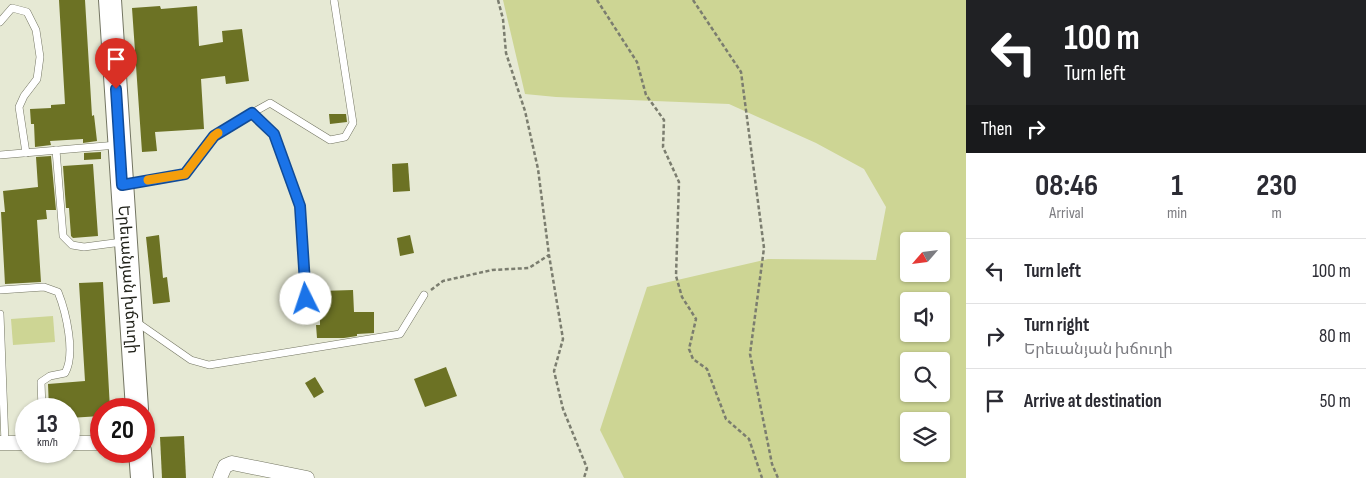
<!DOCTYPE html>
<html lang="en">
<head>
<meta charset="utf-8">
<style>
	body { margin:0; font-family:"Sofia Sans Condensed","Noto Sans Armenian",sans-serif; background:#f2f2f3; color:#2b2b33; height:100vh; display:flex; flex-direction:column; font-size:19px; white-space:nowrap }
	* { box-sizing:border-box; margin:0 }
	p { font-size:16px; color:#7c7c81 }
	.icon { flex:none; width:28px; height:28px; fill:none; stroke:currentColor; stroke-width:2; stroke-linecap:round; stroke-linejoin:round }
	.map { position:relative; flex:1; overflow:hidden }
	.drawer { display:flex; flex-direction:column; background:#fff; width:400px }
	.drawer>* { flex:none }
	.hud { background:#202124; color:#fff; overflow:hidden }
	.needle { width:32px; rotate:242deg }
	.tools { position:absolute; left:900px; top:232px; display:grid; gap:10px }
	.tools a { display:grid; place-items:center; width:50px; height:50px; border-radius:5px; background:#fff; box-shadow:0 1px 4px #0004; font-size:25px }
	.speed { position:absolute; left:15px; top:398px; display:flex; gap:10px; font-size:25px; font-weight:700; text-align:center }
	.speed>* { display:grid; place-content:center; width:65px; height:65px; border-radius:50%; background:#fff; box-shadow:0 1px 4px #0004; line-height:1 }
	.speed small { font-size:12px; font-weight:400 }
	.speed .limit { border:8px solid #d22; background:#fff; color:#111 }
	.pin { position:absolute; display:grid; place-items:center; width:42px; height:42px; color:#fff; margin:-51px -21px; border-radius:50% 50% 50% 0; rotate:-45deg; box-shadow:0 0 5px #0007 }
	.pin .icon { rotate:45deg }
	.me { position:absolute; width:55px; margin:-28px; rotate:356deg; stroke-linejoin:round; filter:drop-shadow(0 0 4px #0008) }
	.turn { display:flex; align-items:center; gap:18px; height:105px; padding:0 15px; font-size:22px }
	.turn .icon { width:65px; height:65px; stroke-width:2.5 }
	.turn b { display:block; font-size:35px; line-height:42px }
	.then { display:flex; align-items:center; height:48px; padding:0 15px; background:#0003; gap:10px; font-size:19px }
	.eta { display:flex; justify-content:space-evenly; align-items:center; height:85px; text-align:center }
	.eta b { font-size:30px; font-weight:700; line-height:35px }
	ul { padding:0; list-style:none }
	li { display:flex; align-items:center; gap:15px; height:65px; padding:0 15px; border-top:1px solid #e1e1e2 }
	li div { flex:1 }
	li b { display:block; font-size:19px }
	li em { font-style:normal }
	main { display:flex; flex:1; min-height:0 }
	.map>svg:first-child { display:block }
</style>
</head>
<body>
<main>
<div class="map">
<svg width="966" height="478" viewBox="0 0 966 478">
	<rect width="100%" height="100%" fill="#e6e9d4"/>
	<!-- green -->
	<g fill="#cdd594" fill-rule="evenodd">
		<path d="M 503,0 L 966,0 L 966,478 L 624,478 L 600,430 L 647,287 L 768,259 L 876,260 L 886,207 L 864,169 L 816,143 L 729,104 L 556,97 L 525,94 ZM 909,241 L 941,241 L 941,274 L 909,274 ZM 909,301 L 941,301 L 941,334 L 909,334 ZM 909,361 L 941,361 L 941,394 L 909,394 ZM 909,421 L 941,421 L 941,454 L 909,454 Z"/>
		<path d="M 53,316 L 55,342 L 13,345 L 11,319 Z"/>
	</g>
	<!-- building -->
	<g fill="#6c7224">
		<path d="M 59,0 L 85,0 L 92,116 L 94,115 L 97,141 L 83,143 L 83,139 L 50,141 L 51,145 L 35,147 L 34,124 L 31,124 L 30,109 L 51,108 L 51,105 L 65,104 Z"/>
		<path d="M 160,6 L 161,9 L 197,6 L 199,46 L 223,42 L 222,31 L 242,29 L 249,81 L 226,84 L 225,76 L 201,79 L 204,129 L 155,132 L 157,151 L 142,152 L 132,8 Z"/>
		<path d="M 329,114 L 346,114 L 347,122 L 330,124 Z"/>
		<path d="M 101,152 L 101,159 L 84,160 L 84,153 Z"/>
		<path d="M 51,156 L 56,210 L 46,210 L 47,219 L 37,220 L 41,282 L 5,284 L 1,212 L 5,212 L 3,191 L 38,187 L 36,157 Z"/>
		<path d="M 408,163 L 410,191 L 393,192 L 392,164 Z"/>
		<path d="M 93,164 L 98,236 L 73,238 L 71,236 L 69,208 L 66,208 L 63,166 Z"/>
		<path d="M 159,235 L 163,278 L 167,277 L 170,302 L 153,304 L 146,237 Z"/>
		<path d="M 410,235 L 414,253 L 400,256 L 397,238 Z"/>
		<path d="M 103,282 L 110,409 L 101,409 L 101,416 L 69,418 L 69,409 L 49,409 L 48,384 L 85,381 L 79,283 Z"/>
		<path d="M 353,290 L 354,312 L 374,312 L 374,333 L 357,334 L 357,336 L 344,338 L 317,338 L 316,325 L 320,325 L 320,291 Z"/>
		<path d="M 446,367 L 457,396 L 425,407 L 414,379 Z"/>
		<path d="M 315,377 L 324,392 L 314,398 L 305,383 Z"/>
		<path d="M 184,436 L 186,478 L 162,478 L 160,437 Z"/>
	</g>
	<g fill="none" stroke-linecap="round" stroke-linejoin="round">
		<defs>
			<g id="service">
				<path d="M 0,22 L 12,8 L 27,12 L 36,30 L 40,57 L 37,79 L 24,96 L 19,107 L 26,153"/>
				<path d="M 252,113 L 270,103 L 330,140 L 345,137 L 353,123 L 334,0"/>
				<path d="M 56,150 L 63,236 L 72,245 L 84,247 L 122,242"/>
				<path d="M 0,155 L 117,145"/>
				<path d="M 125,184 L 185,174 L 214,135 L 252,113 L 274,134 L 300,205 L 306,299"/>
				<path d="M 0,290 L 44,287 L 58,292 C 66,312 76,354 65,373 L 50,376 L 41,382 L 42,409"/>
				<path d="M 0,314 L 5,443"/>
				<path d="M 135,321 L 191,360 L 209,365 L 400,334 L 424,295"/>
			</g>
			<g id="minor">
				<path d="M 0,443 L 26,443"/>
				<path d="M 69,443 L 101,443"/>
				<path d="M 220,478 L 225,466 L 232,463 L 307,478"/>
			</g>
			<g id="trunk">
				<path id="s1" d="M 110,0 L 137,409"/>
				<path d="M 140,451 L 142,478"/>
			</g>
		</defs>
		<!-- service casing -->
		<use href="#service" stroke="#737562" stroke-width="8"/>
		<!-- minor casing -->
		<use href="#minor" stroke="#737562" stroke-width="15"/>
		<!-- trunk casing -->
		<use href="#trunk" stroke="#737562" stroke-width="24"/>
		<!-- path -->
		<g stroke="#7b7d6f" stroke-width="2.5" stroke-dasharray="4 2.5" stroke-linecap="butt">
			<path d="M 498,0 L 503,19 L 506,53 L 525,111 L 538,169 L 549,255 L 563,339 L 554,371 L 563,409 L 587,468 L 584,478"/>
			<path d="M 597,0 L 637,62 L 646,95 L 664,120 L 663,147 L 679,182 L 676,276 L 682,297 L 696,319 L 689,349 L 693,359 L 707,369 L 726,419 L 749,439 L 762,478"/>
			<path d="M 693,0 L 741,72 L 764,248 L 750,354 L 772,464 L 778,478"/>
			<path d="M 431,290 L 443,281 L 492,270 L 529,268 L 549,255"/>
		</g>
		<!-- service -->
		<use href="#service" stroke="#fff" stroke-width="7"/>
		<!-- minor -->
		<use href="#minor" stroke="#fff" stroke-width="14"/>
		<!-- trunk -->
		<use href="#trunk" stroke="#fff" stroke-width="22"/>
	</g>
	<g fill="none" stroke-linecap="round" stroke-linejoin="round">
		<defs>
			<path id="route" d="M 116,89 L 122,185 L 185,174 L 214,136 L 252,113 L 274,134 L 300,206 L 306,299"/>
		</defs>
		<!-- route casing -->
		<use href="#route" stroke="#114b97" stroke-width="12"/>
		<!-- route -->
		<use href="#route" stroke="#1a73e8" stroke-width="9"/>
		<!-- slow -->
		<path stroke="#f59e0b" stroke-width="9" d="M 148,180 L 185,174 L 214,136 L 218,133"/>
	</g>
	<g text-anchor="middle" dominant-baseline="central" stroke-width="4" stroke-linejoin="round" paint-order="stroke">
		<!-- street labels -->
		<g font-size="16" fill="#21221a" stroke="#fff">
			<text stroke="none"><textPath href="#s1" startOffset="280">Երեւանյան խճուղի</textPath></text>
		</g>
	</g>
</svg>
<div class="tools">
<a><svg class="needle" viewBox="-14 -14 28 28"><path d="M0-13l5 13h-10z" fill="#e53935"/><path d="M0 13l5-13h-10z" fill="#7c7c81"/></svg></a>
<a><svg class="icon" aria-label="sound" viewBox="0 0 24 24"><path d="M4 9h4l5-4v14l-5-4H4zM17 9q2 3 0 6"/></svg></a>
<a><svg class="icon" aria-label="search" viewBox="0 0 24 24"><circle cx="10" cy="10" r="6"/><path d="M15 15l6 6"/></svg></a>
<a><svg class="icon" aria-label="layers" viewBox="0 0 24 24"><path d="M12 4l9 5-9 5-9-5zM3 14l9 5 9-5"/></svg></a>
</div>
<div class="speed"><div>13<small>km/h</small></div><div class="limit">20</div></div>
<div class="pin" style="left:116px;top:89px;background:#d93025"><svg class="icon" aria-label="arrive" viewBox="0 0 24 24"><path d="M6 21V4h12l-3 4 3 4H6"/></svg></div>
<svg class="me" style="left:306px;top:299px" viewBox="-20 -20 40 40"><circle r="19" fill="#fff"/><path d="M0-13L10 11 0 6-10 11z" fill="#1a73e8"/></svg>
</div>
<section class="drawer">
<div class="hud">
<div class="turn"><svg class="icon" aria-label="left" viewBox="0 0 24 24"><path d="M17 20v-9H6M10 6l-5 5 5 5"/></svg><div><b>100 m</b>Turn left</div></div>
<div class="then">Then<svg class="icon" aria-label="right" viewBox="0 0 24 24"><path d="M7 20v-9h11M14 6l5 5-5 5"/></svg></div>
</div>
<div class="eta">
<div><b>08:46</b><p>Arrival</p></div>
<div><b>1</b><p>min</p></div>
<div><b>230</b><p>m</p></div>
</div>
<ul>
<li><svg class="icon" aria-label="left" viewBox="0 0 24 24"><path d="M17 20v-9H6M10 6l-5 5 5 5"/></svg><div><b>Turn left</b></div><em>100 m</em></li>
<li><svg class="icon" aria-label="right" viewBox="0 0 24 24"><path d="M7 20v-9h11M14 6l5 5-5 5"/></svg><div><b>Turn right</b><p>Երեւանյան խճուղի</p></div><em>80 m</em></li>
<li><svg class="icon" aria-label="arrive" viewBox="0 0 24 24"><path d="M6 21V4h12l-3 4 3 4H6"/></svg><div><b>Arrive at destination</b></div><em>50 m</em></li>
</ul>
</section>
</main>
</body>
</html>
